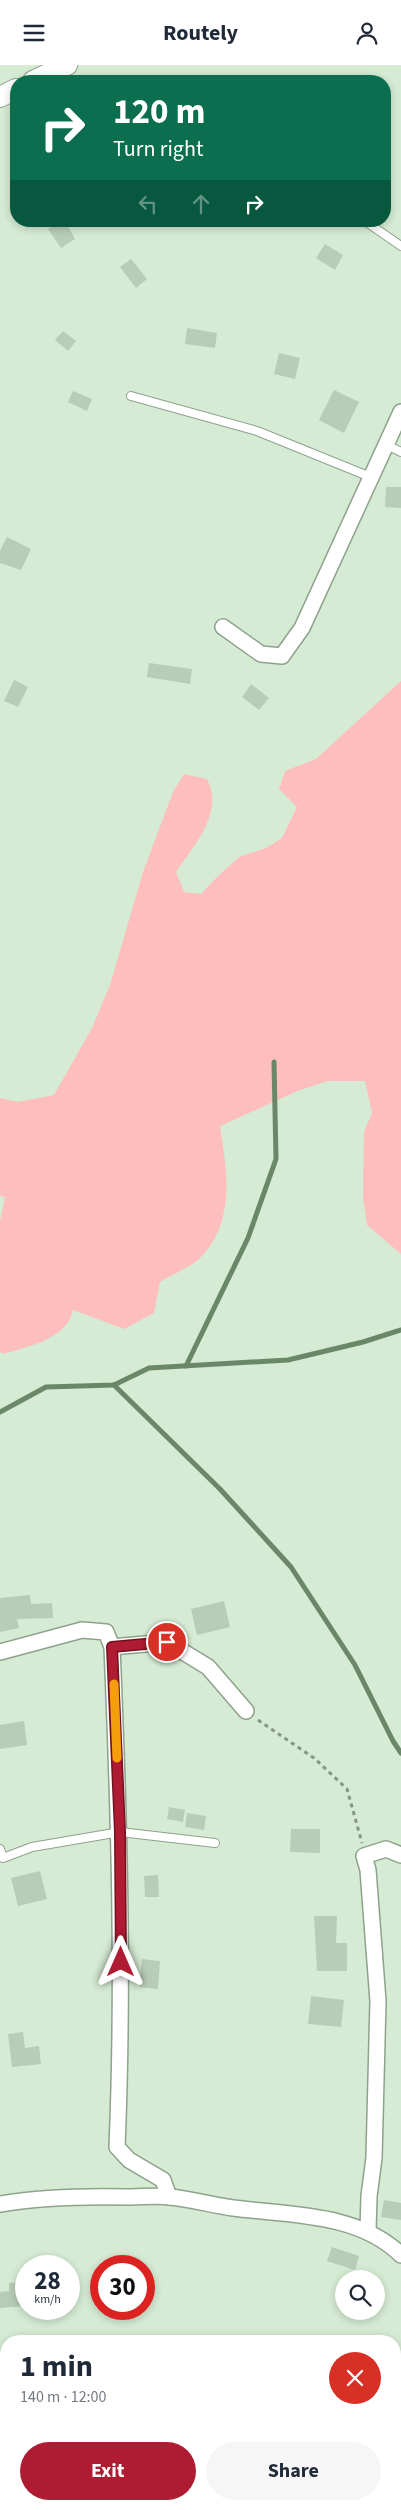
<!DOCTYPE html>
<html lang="en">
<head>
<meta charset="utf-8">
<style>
	body { margin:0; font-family:"Source Sans 3",sans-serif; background:#f6f6f7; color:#1f2937; height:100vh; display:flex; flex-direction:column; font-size:19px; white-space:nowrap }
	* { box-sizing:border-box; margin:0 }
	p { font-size:16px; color:#747a83 }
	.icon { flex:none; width:28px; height:28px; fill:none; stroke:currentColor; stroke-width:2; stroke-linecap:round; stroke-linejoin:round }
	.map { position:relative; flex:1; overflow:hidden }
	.details { position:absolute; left:0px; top:2270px; width:401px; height:175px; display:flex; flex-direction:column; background:#fff; border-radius:20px 20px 0 0; box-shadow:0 2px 8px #0003 }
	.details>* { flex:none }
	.hud { position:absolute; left:10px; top:10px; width:381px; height:152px; border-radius:20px; box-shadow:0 2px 8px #0003; background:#0b6e4f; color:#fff; overflow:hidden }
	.fabs { position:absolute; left:335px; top:2205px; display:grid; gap:10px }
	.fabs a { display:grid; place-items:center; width:50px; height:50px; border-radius:50%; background:#fff; box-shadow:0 2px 8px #0003; font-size:25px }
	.speed { position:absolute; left:15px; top:2190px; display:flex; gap:10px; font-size:25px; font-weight:700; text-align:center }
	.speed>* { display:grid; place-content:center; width:65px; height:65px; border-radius:50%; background:#fff; box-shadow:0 2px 8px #0003; line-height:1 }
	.speed small { font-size:12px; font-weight:400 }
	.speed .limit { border:8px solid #d22; background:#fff; color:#111 }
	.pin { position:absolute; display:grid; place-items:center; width:42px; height:42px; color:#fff; margin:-21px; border:2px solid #fff; border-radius:50%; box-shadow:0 1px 5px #0007 }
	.me { position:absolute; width:55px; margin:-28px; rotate:0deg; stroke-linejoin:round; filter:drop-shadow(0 0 4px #0008) }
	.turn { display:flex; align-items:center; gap:18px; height:105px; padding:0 20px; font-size:22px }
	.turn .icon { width:65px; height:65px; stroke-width:2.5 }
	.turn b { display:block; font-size:35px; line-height:42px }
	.lanes { display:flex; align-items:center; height:48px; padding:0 20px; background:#0003; justify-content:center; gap:25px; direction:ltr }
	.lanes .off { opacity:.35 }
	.round { display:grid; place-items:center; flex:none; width:52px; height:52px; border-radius:26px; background:#f6f6f7 }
	.overview { display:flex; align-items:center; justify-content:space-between; height:85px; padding:0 20px }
	h1 { font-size:30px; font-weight:700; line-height:38px }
	.button { display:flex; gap:10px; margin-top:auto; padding:10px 20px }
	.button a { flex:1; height:58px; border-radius:30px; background:#af1b32; color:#fff; font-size:20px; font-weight:700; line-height:58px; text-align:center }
	.button a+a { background:#f6f6f7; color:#1f2937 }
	header { display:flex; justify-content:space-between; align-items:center; height:65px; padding:0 20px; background:#fff; font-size:22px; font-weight:700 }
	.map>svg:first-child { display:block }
</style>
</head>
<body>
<header><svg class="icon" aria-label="menu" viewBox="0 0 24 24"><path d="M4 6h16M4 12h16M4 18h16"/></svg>Routely<svg class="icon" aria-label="person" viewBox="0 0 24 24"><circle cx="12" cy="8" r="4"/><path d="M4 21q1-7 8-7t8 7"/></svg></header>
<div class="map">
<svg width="401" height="2445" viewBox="0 0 401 2445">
	<rect width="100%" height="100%" fill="#d5ebd3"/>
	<!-- green -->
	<path fill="#febebd" d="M 401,616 L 401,1189 L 367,1160 L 363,1132 L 364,1067 L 372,1048 L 365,1016 L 328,1016 L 300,1025 L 220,1061 C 227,1106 236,1157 200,1193 C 190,1203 172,1209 160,1217 L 154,1248 L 124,1264 L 73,1245 C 67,1274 29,1281 4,1289 L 0,1287 L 0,1156 L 5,1132 L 0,1131 L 0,1033 L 18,1037 L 54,1030 L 92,963 L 110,920 L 143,807 L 173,727 L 184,709 L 207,714 C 224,748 195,779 176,807 L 184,827 L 201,829 L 218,811 L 239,792 L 266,783 L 282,773 L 297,742 L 279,724 L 285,706 L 316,694 Z"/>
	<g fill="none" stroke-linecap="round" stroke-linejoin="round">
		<!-- stream -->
		<g stroke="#6a8867" stroke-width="5">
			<path d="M 186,1301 L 248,1173 L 276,1094 L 274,997"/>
			<path d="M 114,1320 L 220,1424 L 291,1502 L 355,1600 L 393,1676 L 401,1688"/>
			<path d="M 0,1347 L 46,1322 L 114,1320 L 149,1303 L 288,1295 L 363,1277 L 401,1265"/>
		</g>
	</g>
	<!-- building -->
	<g fill="#b8cdb6">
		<path d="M 60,156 L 65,156 L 75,174 L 61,183 L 48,164 Z"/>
		<path d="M 325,179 L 343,190 L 335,205 L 316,193 Z"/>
		<path d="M 131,194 L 147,214 L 136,223 L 120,202 Z"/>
		<path d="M 187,263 L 217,268 L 215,283 L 185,279 Z"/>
		<path d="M 63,266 L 76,276 L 68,286 L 55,275 Z"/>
		<path d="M 279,288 L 300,293 L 295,314 L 274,309 Z"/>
		<path d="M 334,325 L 359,337 L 344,368 L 319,355 Z"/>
		<path d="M 73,326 L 92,334 L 87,346 L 68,337 Z"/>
		<path d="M 386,422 L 401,422 L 401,443 L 385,442 Z"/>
		<path d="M 7,472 L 31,484 L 21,505 L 0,498 L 0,486 Z"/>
		<path d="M 149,598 L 192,604 L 190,619 L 147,612 Z"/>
		<path d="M 14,615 L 28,622 L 18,642 L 4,636 Z"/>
		<path d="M 251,619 L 269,633 L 259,645 L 242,632 Z"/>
		<path d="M 30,1530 L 31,1539 L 52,1538 L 53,1553 L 17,1554 L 19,1563 L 0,1567 L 0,1533 Z"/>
		<path d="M 224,1536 L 230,1562 L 197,1570 L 191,1544 Z"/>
		<path d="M 24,1656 L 27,1680 L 0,1684 L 0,1660 Z"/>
		<path d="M 169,1742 L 185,1745 L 183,1757 L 167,1754 Z"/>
		<path d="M 187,1748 L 206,1751 L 204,1765 L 185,1762 Z"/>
		<path d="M 291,1764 L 320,1764 L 320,1788 L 290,1787 Z"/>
		<path d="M 40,1806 L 47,1834 L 18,1841 L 11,1813 Z"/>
		<path d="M 158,1810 L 159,1832 L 145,1832 L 144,1811 Z"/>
		<path d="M 314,1851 L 337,1851 L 336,1878 L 347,1878 L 347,1906 L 317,1906 Z"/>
		<path d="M 142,1894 L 160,1896 L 158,1924 L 139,1922 Z"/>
		<path d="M 311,1931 L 344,1935 L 341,1962 L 308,1959 Z"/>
		<path d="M 23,1967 L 25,1983 L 39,1981 L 41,1999 L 12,2002 L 8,1969 Z"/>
		<path d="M 384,2135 L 401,2138 L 401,2155 L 381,2152 Z"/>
		<path d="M 332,2182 L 359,2191 L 355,2205 L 327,2196 Z"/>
		<path d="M 26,2217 L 26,2241 L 0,2243 L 0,2227 L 9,2226 L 9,2218 Z"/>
	</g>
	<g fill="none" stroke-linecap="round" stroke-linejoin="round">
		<defs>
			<g id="lane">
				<path d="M 365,156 L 401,181"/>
				<path d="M 131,331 L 257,366 L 373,413"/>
				<path d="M 387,380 L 401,387"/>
				<path d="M 0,1784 L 3,1793 L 32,1782 L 120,1767 L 215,1778"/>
			</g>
			<g id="street">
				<path d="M 223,562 L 261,589 L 282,591 L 302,563 L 401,347"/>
				<path d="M 112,1582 L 167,1577 L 208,1602 L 246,1646"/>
				<path d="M 0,1587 L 82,1565 L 106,1567 L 112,1582 C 119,1749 124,1915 117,2082 L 129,2095 L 163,2115 L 169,2132"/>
				<path d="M 0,2139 C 42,2132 86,2131 128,2132 C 142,2132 156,2130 170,2132 C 191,2134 212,2140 233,2143 C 289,2150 359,2148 401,2190"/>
				<path d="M 368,2166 L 369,2131 L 374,2093 L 378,1936 L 368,1805 L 364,1791 L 386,1784 L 401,1790"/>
			</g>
			<g id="secondary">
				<path d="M 33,16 L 67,0"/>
				<path d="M 0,32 L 16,24"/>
			</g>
		</defs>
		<!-- lane casing -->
		<use href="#lane" stroke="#8ea28c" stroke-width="10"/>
		<!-- street casing -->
		<use href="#street" stroke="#8ea28c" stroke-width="18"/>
		<!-- secondary casing -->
		<use href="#secondary" stroke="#8ea28c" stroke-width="22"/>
		<!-- path -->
		<path stroke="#869585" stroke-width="3" stroke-dasharray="4 4" stroke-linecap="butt" d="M 258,1655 L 314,1693 L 347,1724 L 362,1778"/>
		<!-- lane -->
		<use href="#lane" stroke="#fff" stroke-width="8"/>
		<!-- street -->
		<use href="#street" stroke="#fff" stroke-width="15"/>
		<!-- secondary -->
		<use href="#secondary" stroke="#fff" stroke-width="20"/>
	</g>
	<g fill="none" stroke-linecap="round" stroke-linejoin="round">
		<defs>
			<path id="route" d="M 121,1897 L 120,1767 L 112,1582 L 167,1577"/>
		</defs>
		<!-- route casing -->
		<use href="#route" stroke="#721220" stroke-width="12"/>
		<!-- route -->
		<use href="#route" stroke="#af1b32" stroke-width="9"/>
		<!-- slow -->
		<path stroke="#f59e0b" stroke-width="9" d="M 114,1619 L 117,1693"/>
	</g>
</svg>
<div class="fabs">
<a><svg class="icon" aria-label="search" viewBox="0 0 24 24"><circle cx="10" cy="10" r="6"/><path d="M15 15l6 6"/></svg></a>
</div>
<div class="speed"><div>28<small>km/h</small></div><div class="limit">30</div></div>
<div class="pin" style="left:167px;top:1577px;background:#d93025"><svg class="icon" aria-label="arrive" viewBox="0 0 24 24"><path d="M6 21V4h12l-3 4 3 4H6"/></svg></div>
<svg class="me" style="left:121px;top:1897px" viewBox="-20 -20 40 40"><path d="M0-17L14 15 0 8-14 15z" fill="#af1b32" stroke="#fff" stroke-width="4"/></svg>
<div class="hud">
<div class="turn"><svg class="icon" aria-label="right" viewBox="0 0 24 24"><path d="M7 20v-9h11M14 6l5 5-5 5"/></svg><div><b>120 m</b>Turn right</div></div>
<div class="lanes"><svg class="icon off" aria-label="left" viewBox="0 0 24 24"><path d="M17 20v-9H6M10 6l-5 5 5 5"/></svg><svg class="icon off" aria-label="ahead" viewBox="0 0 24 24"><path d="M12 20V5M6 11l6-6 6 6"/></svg><svg class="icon" aria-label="right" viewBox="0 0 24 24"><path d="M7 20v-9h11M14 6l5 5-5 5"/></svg></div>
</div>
<section class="details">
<div class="overview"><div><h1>1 min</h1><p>140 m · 12:00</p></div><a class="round" style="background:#d93025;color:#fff"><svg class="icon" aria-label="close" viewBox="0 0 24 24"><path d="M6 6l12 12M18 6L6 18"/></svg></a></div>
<div class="button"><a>Exit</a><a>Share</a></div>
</section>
</div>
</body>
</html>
